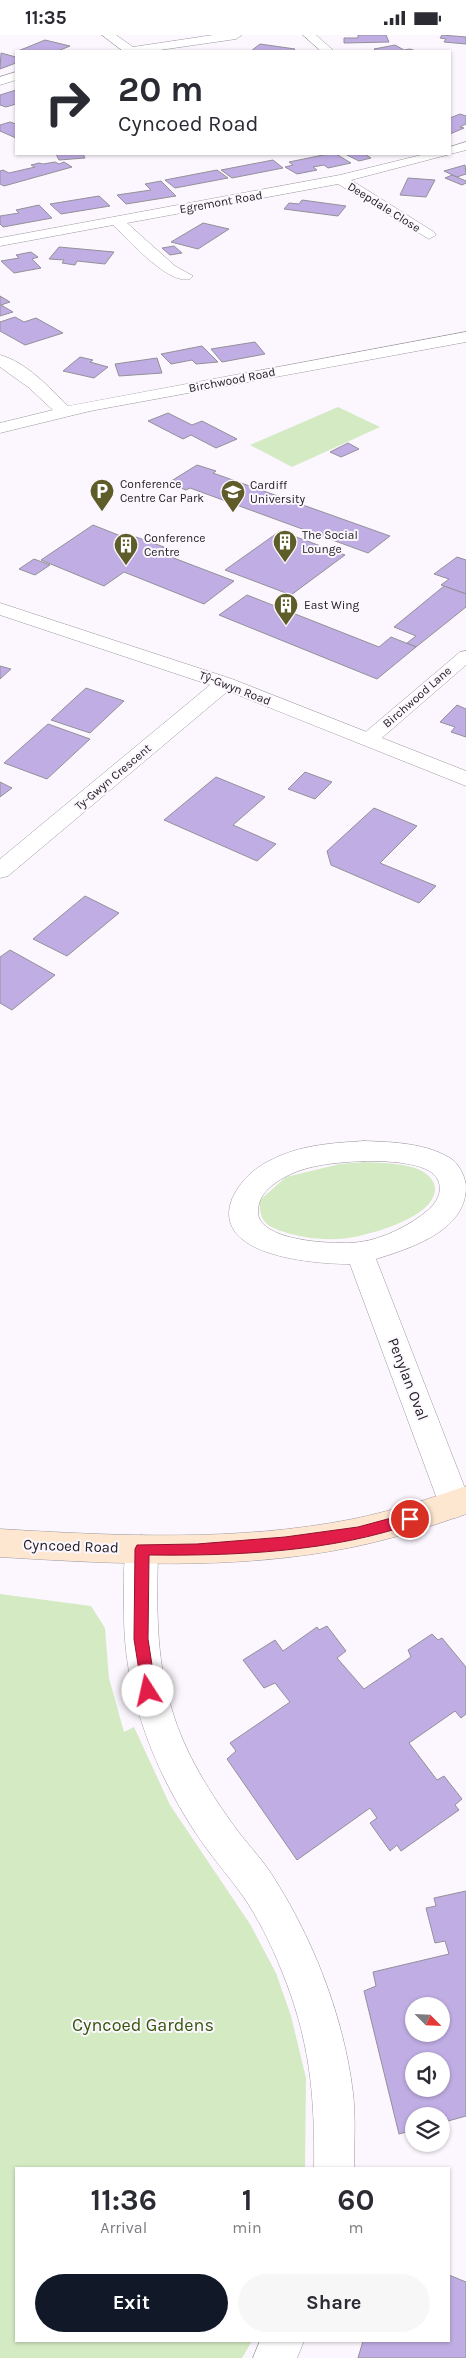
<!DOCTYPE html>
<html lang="en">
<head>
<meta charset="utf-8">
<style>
	body { margin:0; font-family:Karla,sans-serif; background:#f7f7f7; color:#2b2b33; height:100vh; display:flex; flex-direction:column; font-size:19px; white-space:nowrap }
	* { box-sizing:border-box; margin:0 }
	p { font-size:16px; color:#7c7c81 }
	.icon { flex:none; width:28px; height:28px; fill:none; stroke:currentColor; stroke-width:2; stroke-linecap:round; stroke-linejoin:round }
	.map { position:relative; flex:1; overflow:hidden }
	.panel { position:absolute; left:15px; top:2132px; width:435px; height:175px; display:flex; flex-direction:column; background:#fff; border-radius:0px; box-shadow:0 1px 4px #0004 }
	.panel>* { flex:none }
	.guide { position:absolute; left:15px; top:15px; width:436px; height:105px; border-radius:0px; box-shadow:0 1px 4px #0004; background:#fff; color:#2b2b33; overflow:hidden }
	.needle { width:32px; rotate:114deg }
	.buttons { position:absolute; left:405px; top:1962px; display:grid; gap:10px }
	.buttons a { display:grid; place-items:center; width:45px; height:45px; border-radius:50%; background:#fff; box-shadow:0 1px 4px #0004; font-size:25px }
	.pin { position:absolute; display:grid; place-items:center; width:42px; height:42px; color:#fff; margin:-21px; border:2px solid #fff; border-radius:50%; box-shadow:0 1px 5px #0007 }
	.me { position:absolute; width:55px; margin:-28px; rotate:350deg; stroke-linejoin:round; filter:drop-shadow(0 0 4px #0008) }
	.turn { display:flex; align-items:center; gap:18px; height:105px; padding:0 20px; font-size:22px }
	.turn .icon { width:65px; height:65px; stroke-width:2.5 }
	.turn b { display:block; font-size:35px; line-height:42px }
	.eta { display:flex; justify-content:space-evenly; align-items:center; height:85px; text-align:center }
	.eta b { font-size:30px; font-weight:700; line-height:35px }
	.button { display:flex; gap:10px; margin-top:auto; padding:10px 20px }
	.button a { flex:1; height:58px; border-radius:30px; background:#111827; color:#fff; font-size:20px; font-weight:700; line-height:58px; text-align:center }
	.button a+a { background:#f7f7f7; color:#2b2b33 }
	.status { display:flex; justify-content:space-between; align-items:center; height:35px; padding:0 25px; background:#fff; direction:ltr }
	.status svg { height:14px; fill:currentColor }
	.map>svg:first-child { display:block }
</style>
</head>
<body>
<div class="status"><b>11:35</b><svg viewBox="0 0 49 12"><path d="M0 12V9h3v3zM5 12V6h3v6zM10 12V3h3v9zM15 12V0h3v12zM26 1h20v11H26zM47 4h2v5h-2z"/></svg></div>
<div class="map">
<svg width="466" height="2323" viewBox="0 0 466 2323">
	<rect width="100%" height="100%" fill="#fcf7fe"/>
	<!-- green -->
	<g fill="#d3eac3">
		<path d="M 338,372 L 380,392 L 292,432 L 250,410 Z"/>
		<path d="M 365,1127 C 381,1128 399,1128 415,1133 C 424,1136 434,1143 435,1153 C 436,1180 381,1196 359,1201 C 336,1206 314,1205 291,1199 C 270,1193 258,1189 260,1165 L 286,1142 L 340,1129 Z"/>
		<path d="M 0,1559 L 91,1571 L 105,1593 L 109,1643 L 124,1697 L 134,1692 L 170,1770 L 250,1889 L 276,1938 L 291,1981 L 306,2043 L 305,2134 L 16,2134 L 16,2306 L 252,2306 L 242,2323 L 0,2323 Z"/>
	</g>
	<!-- building -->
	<g fill="#c0ade3" stroke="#939198" fill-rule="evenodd">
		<path d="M 358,0 L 386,0 L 389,7 L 344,8 L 344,3 L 358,3 Z"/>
		<path d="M 442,0 L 466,2 L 466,9 L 444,7 L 446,4 L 440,3 Z"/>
		<path d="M 45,5 L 70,11 L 58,16 L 18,16 Z"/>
		<path d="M 260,9 L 295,14 L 292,16 L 251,16 Z"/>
		<path d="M 395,10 L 404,15 L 410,14 L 416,16 L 378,16 L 374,14 Z"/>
		<path d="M 1,18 L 16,22 L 16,28 L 0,34 Z"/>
		<path d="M 16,55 L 16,69 L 6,72 L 0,70 L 0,60 Z"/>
		<path d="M 460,79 L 466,81 L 466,89 L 460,92 L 464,93 L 450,99 L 450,83 Z"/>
		<path d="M 10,87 L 16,89 L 16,103 L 0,96 L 0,90 Z"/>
		<path d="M 56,119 L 83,119 L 85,123 L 59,125 Z"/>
		<path d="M 328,119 L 336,119 L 351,128 L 328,133 L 324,130 L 313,132 L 317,135 L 297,139 L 285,132 L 293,130 L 289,127 Z"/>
		<path d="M 345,119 L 372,119 L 366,120 L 371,123 L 359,126 Z"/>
		<path d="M 273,125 L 283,133 L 232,143 L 221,135 Z"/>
		<path d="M 55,127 L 59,129 L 64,127 L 72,132 L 4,151 L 0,149 L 0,136 L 3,135 L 9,138 L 35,132 L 31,130 L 39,128 L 43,129 Z"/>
		<path d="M 465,130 L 466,139 L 457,142 L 444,136 Z"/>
		<path d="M 217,135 L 228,143 L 175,153 L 165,145 Z"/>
		<path d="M 452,140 L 466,146 L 466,148 L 462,150 L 445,143 Z"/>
		<path d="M 408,143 L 435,145 L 426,162 L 400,160 Z"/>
		<path d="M 161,146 L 176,161 L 126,169 L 117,160 L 151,155 L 145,149 Z"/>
		<path d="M 99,161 L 110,171 L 61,179 L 50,169 Z"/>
		<path d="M 302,165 L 346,171 L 338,181 L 284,174 L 289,168 L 299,169 Z"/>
		<path d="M 39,170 L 52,183 L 3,192 L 0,189 L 0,181 L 19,178 L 16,175 Z"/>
		<path d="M 203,188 L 229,194 L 198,214 L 171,207 Z"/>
		<path d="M 174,211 L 182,218 L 170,220 L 162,213 Z"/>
		<path d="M 59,212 L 114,217 L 105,229 L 77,226 L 75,230 L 62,228 L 64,225 L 49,224 Z"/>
		<path d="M 31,217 L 38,222 L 32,224 L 41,233 L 14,238 L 1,226 L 19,223 L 16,220 Z"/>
		<path d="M 0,261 L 10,267 L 1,270 L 13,277 L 0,281 Z"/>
		<path d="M 15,282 L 24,287 L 36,283 L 63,298 L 25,310 L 0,296 L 0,287 Z"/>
		<path d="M 255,307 L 265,319 L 222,327 L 211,314 Z"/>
		<path d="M 202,311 L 218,327 L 196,329 L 192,325 L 171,329 L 161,319 Z"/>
		<path d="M 80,322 L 93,325 L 90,327 L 108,332 L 94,343 L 63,336 Z"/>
		<path d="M 157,323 L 162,338 L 119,341 L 115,329 Z"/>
		<path d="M 168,378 L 192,390 L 202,386 L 237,404 L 216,413 L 191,400 L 183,404 L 148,386 Z"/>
		<path d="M 348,408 L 359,414 L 341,422 L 330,417 Z"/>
		<path d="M 197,430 L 216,436 L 213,438 L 390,501 L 368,518 L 190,453 L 186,455 L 168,448 Z"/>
		<path d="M 93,490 L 131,505 L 136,502 L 164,512 L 158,517 L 234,546 L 204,569 L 124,537 L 104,551 L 41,525 Z"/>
		<path d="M 280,496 L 345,520 L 291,560 L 225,535 Z"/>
		<path d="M 457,522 L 466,525 L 466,559 L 441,550 L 449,544 L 434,539 Z"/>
		<path d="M 34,524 L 50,530 L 35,540 L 19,534 Z"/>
		<path d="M 444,551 L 466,559 L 466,572 L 416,612 L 407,608 L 416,601 L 394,592 Z"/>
		<path d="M 247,560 L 379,612 L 391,602 L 416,612 L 377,644 L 219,580 Z"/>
		<path d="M 0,631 L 11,634 L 0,644 Z"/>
		<path d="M 86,653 L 124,666 L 90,698 L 51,685 Z"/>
		<path d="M 457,670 L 466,674 L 466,702 L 451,697 L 455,692 L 440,687 Z"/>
		<path d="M 48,689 L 90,704 L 47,744 L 4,728 Z"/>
		<path d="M 305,737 L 332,747 L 315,764 L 288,754 Z"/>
		<path d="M 216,742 L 265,762 L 233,790 L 276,809 L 257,826 L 164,785 Z"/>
		<path d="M 0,747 L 12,753 L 0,762 Z"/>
		<path d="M 374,773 L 417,791 L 380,828 L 436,851 L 419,868 L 331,830 L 327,816 Z"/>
		<path d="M 85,861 L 119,878 L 67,921 L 33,904 Z"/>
		<path d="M 10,915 L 55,940 L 12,975 L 0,968 L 0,922 Z"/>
		<path d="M 327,1591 L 346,1616 L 337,1623 L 364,1654 L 411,1622 L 408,1615 L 432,1599 L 438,1605 L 442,1603 L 466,1632 L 466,1679 L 461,1683 L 455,1676 L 409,1708 L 437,1745 L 444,1741 L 462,1764 L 455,1770 L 459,1775 L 401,1816 L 397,1810 L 390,1816 L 370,1788 L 377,1783 L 370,1773 L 297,1825 L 227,1724 L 236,1716 L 230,1708 L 290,1667 L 275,1648 L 264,1653 L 243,1625 L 275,1605 L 283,1616 L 317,1592 L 319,1595 Z"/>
		<path d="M 466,1856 L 466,2081 L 441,2088 L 441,2081 L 414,2081 L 414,2095 L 399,2099 L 364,1956 L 376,1951 L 373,1937 L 449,1919 L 445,1906 L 435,1908 L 426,1873 L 436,1871 L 434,1863 ZM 414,1971 L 441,1971 L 441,1999 L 414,1999 ZM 414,2026 L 441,2026 L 441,2054 L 414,2054 Z"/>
		<path d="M 449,2240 L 466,2247 L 466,2323 L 358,2323 L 363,2306 L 449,2306 Z"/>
	</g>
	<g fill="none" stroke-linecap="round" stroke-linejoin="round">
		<defs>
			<path id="lane" d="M 466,616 L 466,630 L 376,708 L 362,708 L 360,704 L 362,700 L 460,617 Z"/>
			<g id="street">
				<path d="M 102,0 L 116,0 L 133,12 L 213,0 L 242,0 L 236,4 L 153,16 L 123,16 Z"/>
				<path d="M 303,0 L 316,0 L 334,16 L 321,16 Z"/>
				<path d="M 16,37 L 16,45 L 0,50 L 0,42 Z"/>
				<path d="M 466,107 L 466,115 L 351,145 L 434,197 L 436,200 L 429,204 L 338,149 L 127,188 L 175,231 L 193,241 L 190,244 C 168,250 129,205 113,190 L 0,211 L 0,203 L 340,140 L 425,119 L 450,119 L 450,112 Z"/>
				<path d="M 466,297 L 466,307 L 90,376 L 0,398 L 0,388 L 53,375 L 28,352 L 0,332 L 0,320 C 26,327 50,353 68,371 Z"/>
				<path d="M 0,568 L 232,644 L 466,736 L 466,751 L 228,656 L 8,841 L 0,843 L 0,824 L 210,650 L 0,580 Z"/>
				<path d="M 364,1106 C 393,1107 428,1108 453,1125 C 460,1131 466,1144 466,1152 C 466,1196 411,1213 376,1224 L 466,1456 L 466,1479 L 455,1483 L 444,1479 L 439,1469 L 350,1229 C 317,1229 210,1222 232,1164 C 240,1146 254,1133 271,1125 C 300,1110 332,1108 364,1106 ZM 364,1126 C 382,1126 430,1126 438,1145 C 443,1157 437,1167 428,1175 C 411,1190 383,1204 360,1207 C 337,1210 260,1207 258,1178 C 258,1168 261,1161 268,1154 C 294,1130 330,1128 364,1126 Z"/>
				<path d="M 142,1500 L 153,1504 L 158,1514 C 157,1569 155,1622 172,1675 C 185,1719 210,1758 237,1795 C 249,1811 263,1825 274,1843 C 314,1906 344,1983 353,2058 C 356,2083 354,2109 354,2134 L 314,2134 C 315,2060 310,2004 281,1934 C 271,1909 258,1883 243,1861 C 227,1839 210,1820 195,1797 C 152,1731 123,1655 124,1575 C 124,1552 121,1524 131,1504 Z"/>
				<path d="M 260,2306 L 304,2306 L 297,2323 L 253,2323 Z"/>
			</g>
			<path id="secondary" d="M 466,1451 L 466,1479 C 429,1492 392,1504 353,1512 C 237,1536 117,1529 0,1522 L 0,1494 C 117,1501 237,1507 353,1484 C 392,1476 429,1464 466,1451 Z"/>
		</defs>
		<!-- lane casing -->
		<use href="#lane" stroke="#9b979d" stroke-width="1"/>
		<!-- street casing -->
		<use href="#street" stroke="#9b979d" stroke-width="1"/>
		<!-- secondary casing -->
		<use href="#secondary" stroke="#9b979d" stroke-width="1"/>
		<!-- lane -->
		<use href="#lane" fill="#fff" fill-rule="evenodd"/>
		<!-- street -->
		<use href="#street" fill="#fff" fill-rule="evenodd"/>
		<!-- secondary -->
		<use href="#secondary" fill="#fee7d0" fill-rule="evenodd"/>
	</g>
	<!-- route -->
	<path fill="#e11d48" stroke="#92132f" d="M 410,1478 L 414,1479 L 416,1484 L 414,1488 C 333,1517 234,1521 149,1520 L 148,1604 L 156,1656 L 154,1661 L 148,1663 L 143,1661 L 134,1604 L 135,1514 L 137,1510 L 197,1509 L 285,1502 L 358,1492 Z"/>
	<!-- icons -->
	<defs>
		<symbol id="parking-pin" viewBox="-11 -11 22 30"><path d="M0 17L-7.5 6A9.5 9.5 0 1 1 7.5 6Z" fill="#5e5c28" stroke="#fcf7fe"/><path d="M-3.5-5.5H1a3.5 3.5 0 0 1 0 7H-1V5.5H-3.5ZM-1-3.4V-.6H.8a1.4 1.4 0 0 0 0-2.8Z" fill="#fff"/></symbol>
		<symbol id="university-pin" viewBox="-11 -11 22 30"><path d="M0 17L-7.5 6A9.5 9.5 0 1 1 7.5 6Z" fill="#5e5c28" stroke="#fcf7fe"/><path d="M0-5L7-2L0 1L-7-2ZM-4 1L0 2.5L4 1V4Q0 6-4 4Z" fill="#fff"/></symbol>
		<symbol id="building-pin" viewBox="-11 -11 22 30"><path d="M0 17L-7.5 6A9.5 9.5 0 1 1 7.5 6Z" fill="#5e5c28" stroke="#fcf7fe"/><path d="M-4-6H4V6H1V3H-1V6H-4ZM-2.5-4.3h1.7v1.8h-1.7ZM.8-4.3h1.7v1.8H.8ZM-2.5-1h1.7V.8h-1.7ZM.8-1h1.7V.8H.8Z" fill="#fff"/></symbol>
	</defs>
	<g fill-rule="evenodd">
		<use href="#parking-pin" x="88" y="442" width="28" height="38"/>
		<use href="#university-pin" x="219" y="443" width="28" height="38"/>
		<use href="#building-pin" x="271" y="493" width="28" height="38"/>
		<use href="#building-pin" x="112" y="496" width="28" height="38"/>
		<use href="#building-pin" x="272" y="556" width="28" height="38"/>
	</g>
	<g text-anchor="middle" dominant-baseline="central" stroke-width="4" stroke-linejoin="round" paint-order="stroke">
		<!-- far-street labels -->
		<g font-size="12" fill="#222022" stroke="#fcf7fe">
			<text transform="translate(221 167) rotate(-10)">Egremont Road</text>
			<text transform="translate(384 172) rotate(32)">Deepdale Close</text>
			<text transform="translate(232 345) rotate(-11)">Birchwood Road</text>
			<text transform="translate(235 653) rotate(21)">Tŷ-Gwyn Road</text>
			<text transform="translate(417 662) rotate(-41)">Birchwood Lane</text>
			<text transform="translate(113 742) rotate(-40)">Ty-Gwyn Crescent</text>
		</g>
		<!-- far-poi labels -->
		<g font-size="12" fill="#222022" stroke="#fcf7fe" text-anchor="start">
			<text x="120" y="449">Conference<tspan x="120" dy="14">Centre Car Park</tspan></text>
			<text x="250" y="450">Cardiff<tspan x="250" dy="14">University</tspan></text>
			<text x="302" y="500">The Social<tspan x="302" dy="14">Lounge</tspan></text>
			<text x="144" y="503">Conference<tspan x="144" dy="14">Centre</tspan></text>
			<text x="304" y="570">East Wing</text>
		</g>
		<!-- street labels -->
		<g font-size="15" fill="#222022" stroke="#fcf7fe">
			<text transform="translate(408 1344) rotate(69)">Penylan Oval</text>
			<text transform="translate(71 1511) rotate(2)">Cyncoed Road</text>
		</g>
		<!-- near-park labels -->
		<g font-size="18" fill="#335608" stroke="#fcf7fe">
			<text x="143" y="1990">Cyncoed Gardens</text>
		</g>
	</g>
</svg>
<div class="buttons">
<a><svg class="needle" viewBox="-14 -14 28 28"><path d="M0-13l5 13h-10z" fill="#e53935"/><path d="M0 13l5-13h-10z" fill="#7c7c81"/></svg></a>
<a><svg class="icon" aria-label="sound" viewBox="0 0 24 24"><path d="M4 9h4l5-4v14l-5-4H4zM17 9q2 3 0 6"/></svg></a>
<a><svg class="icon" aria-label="layers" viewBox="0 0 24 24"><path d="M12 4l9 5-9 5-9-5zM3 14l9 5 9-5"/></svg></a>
</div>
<div class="pin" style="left:410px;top:1484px;background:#d93025"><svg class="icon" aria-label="arrive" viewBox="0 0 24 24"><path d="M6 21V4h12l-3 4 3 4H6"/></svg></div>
<svg class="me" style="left:148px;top:1656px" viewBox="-20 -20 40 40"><circle r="19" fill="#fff"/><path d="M0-13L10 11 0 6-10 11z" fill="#e11d48"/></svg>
<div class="guide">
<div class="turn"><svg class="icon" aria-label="right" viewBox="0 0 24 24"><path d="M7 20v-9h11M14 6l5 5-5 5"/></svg><div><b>20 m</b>Cyncoed Road</div></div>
</div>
<section class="panel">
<div class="eta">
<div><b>11:36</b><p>Arrival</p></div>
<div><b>1</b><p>min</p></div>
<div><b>60</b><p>m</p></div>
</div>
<div class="button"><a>Exit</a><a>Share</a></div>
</section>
</div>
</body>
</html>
